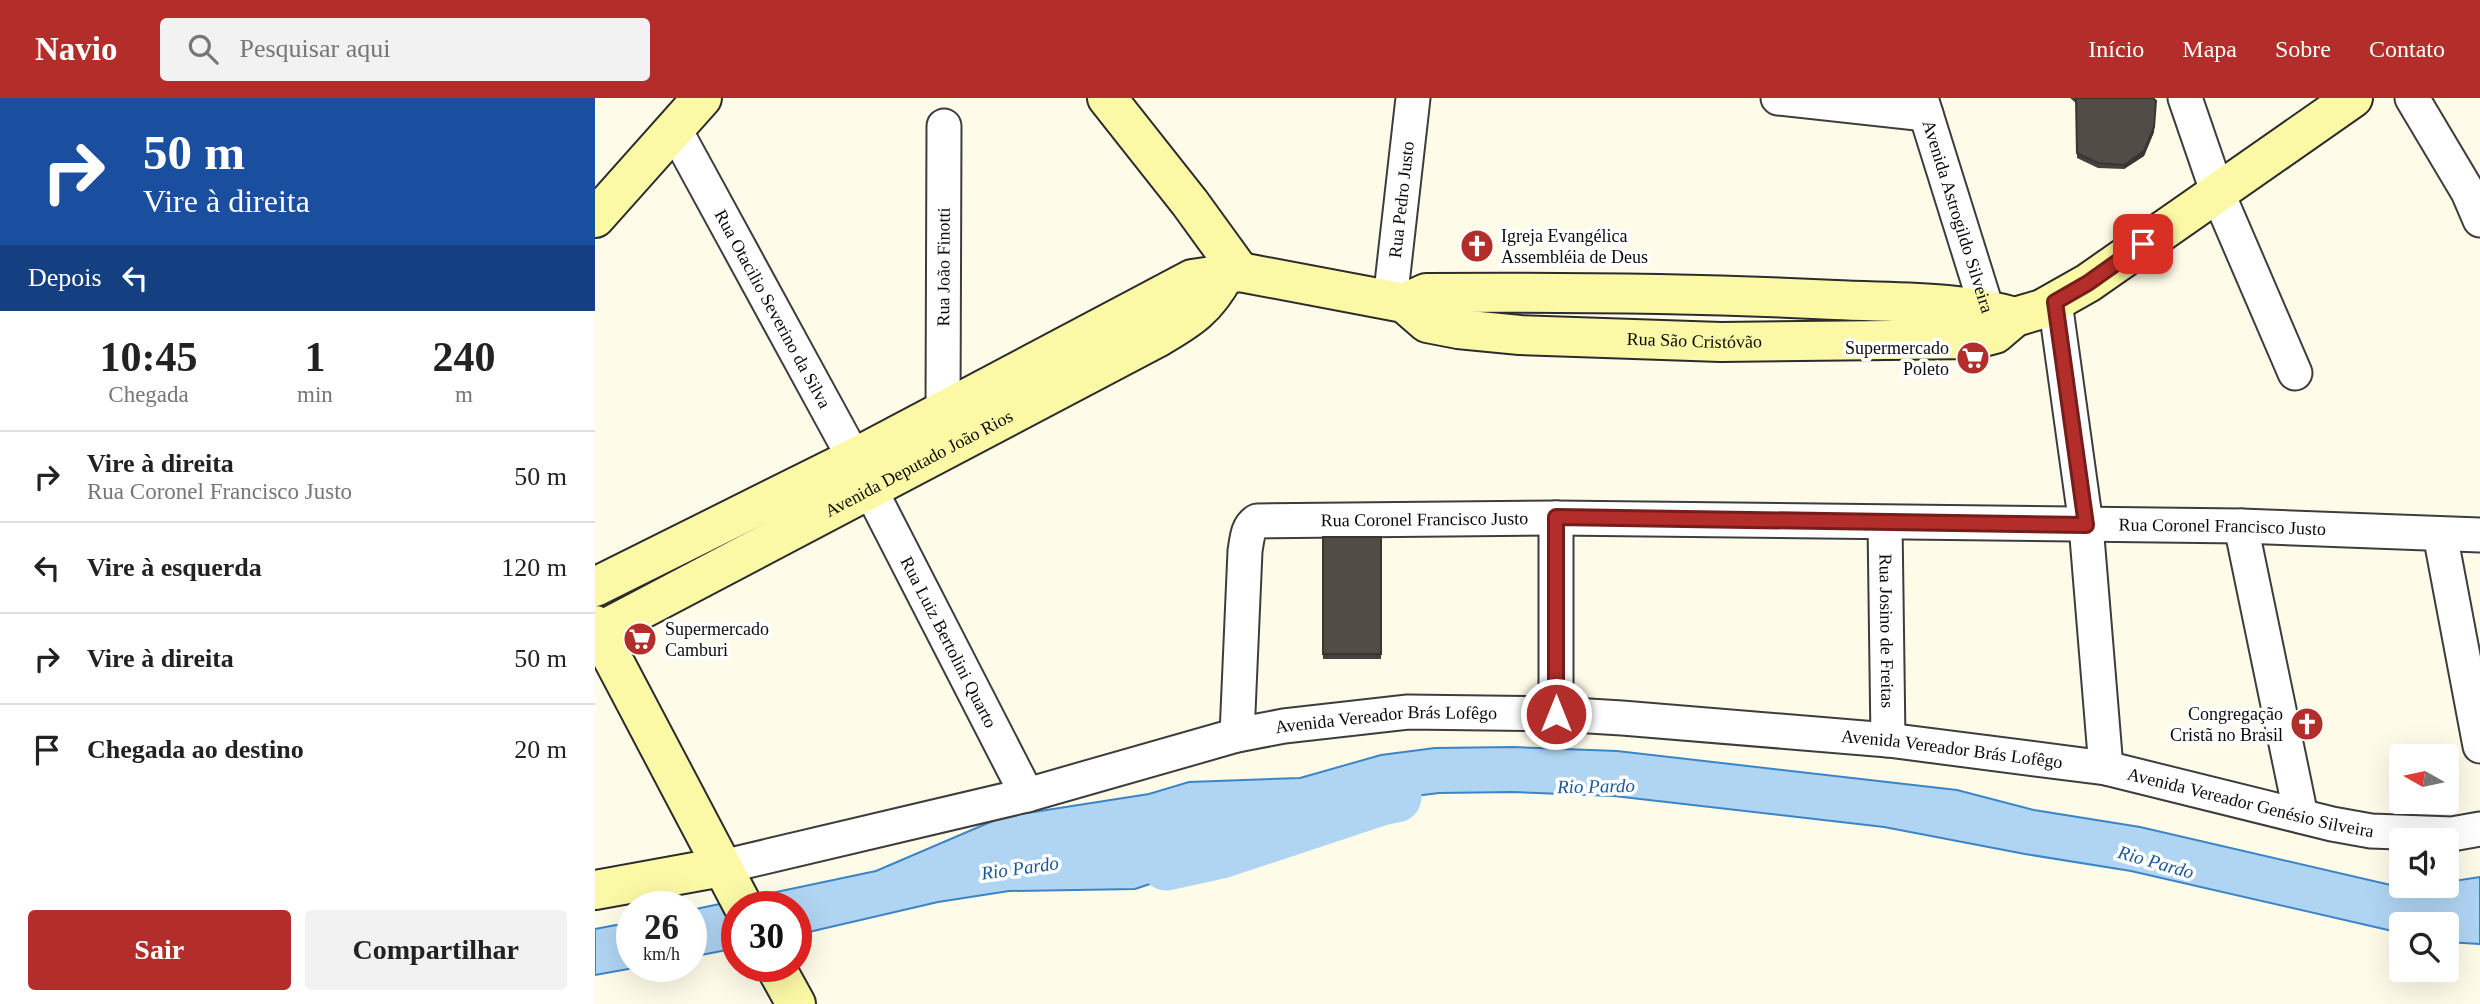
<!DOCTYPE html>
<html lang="pt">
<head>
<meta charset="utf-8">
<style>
	body { margin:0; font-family:Georgia,serif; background:#f2f2f2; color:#222; height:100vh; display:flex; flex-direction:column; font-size:26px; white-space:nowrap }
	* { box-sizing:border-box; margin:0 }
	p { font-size:23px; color:#767676 }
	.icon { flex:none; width:38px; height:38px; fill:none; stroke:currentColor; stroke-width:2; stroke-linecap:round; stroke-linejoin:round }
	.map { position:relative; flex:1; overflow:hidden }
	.drawer { display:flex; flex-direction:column; background:#fff; width:595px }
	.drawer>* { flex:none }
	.banner { background:#1a4fa0; color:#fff; overflow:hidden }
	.needle { width:46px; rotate:279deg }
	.buttons { position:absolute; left:1794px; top:646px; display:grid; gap:14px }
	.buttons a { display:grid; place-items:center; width:70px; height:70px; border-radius:7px; background:#fff; box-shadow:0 7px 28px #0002; font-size:35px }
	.speed { position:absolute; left:21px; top:793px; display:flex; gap:14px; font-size:35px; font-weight:700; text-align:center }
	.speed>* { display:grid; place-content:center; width:91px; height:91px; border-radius:50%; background:#fff; box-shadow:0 7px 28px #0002; line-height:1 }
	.speed small { font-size:18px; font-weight:400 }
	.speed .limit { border:10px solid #d22; background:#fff; color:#111 }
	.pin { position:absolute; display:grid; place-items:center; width:60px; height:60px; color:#fff; margin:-30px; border-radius:14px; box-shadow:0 4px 10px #0006 }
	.me { position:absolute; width:77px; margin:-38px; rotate:0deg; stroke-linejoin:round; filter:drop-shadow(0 0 5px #0008) }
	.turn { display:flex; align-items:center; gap:24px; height:147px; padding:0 28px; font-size:32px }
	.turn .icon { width:91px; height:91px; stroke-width:2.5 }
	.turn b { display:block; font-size:49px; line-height:60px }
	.then { display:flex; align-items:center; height:66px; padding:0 28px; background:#0003; gap:14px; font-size:26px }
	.eta { display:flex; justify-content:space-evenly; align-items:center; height:119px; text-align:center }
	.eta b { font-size:42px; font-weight:800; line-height:49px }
	.button { display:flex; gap:14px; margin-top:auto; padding:14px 28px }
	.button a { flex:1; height:80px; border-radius:7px; background:#b32d2a; color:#fff; font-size:28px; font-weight:800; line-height:80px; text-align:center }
	.button a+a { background:#f2f2f2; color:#222 }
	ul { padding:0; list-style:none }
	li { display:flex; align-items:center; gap:21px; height:91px; padding:0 28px; border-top:2px solid #e0e0e0 }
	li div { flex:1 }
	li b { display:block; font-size:26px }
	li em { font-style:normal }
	header { display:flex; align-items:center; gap:42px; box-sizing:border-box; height:98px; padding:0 35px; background:#b32d2a; color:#fff }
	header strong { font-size:33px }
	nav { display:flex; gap:38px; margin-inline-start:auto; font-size:24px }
	.search { width:490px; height:63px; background:#f2f2f2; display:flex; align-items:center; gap:18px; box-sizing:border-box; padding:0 24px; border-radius:7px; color:#767676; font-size:26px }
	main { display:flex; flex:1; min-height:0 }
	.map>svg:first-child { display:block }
</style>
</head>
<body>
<header>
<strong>Navio</strong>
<div class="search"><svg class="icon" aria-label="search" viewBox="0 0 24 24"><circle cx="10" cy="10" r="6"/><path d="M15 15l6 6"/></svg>Pesquisar aqui</div>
<nav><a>Início</a><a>Mapa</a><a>Sobre</a><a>Contato</a></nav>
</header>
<main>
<section class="drawer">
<div class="banner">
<div class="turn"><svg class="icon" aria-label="right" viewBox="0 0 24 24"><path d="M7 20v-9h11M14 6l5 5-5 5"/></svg><div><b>50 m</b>Vire à direita</div></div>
<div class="then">Depois<svg class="icon" aria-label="left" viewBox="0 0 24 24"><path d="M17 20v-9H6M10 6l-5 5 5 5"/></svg></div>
</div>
<div class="eta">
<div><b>10:45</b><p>Chegada</p></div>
<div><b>1</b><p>min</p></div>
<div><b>240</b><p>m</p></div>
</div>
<ul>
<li><svg class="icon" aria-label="right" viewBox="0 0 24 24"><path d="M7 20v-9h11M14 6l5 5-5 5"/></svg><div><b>Vire à direita</b><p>Rua Coronel Francisco Justo</p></div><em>50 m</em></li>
<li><svg class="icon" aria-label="left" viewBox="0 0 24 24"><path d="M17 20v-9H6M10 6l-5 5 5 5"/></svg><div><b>Vire à esquerda</b></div><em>120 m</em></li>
<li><svg class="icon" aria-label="right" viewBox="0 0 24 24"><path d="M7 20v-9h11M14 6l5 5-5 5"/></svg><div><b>Vire à direita</b></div><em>50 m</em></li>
<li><svg class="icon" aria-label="arrive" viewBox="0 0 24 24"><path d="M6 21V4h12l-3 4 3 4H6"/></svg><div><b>Chegada ao destino</b></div><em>20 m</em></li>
</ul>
<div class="button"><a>Sair</a><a>Compartilhar</a></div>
</section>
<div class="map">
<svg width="1885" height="906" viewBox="0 0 1885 906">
	<rect width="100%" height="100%" fill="#fefbe9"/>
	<!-- water -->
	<g fill="#b0d5f3" stroke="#3b85c6" stroke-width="2">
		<path d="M 919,649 L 1022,653 L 1362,692 L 1439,712 L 1545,729 L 1800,788 L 1852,788 L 1852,784 L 1885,779 L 1885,846 L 1852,844 L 1852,826 L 1806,826 L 1806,835 L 1536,773 L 1430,756 L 1289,729 L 1019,698 L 918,694 L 844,695 L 795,701 L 660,740 L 588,775 L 540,791 L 414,793 L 343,804 L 201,837 L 201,808 L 142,808 L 142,850 L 96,859 L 96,812 L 281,773 L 407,719 L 554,696 L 594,684 L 705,680 L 786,657 L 840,650 Z"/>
		<path d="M 37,824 L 37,868 L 50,868 L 0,877 L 0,831 Z"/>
	</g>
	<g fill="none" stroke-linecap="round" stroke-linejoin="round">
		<!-- river -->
		<path stroke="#b0d5f3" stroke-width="51" d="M 571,767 L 626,755 L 786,702 L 801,699"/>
		<defs>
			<g id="street">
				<path d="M 1183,0 L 1331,16"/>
				<path id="s1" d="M 1326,0 L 1399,234"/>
				<path d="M 1590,0 L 1623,96 L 1700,275"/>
				<path d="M 1817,0 L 1873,94 L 1885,122"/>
				<path id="s2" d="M 79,30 L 259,360 L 432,697"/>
				<path id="s3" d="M 795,203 L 818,0"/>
				<path d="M 1460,204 L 1491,427 L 1511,670"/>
				<path id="s4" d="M 348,313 L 349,28"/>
				<path id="s5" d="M 1290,425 L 1293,642"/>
				<path d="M 1646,428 L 1706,718"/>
				<path d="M 1845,436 L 1885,648"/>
				<path d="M 961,616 L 961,420"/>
				<path id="s6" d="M 642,637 L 650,453 C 652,442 652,429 662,423 L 961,420 L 1646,428 L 1885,437"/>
				<path id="s7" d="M 127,769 L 432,697 L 642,637 L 689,628 L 813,614 L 961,616 L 1027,620 L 1293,642 L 1511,670 L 1737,726 L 1776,733 L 1857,736 L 1885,731"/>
			</g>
			<g id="secondary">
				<path d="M 512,0 L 595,105 L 645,174"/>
				<path d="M 0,120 L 107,0"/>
				<path d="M 809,205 L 831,195 C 967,194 1104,195 1240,202 C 1299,205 1363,202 1420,219"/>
				<path id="s8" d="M 0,489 L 259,360 L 597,181 L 645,174 L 809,205 L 832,225 L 863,231 L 925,237 L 1126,244 L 1381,241 L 1400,236 L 1420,219 L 1447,211 L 1493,185 L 1758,0"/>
				<path d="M 0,527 L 148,808"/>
				<path id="s9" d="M 0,536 L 562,240 C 595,221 612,210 630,176"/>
				<path d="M 0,792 L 127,769"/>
				<path d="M 180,868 L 201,906"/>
			</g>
		</defs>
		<!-- street casing -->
		<use href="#street" stroke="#3d3d3d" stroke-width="37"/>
		<!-- secondary casing -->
		<use href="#secondary" stroke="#2c2c2c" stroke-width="42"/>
		<!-- street -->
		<use href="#street" stroke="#fff" stroke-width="33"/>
		<!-- secondary -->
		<use href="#secondary" stroke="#fbf8a6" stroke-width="38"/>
	</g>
	<!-- wall -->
	<g fill="#47413d">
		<path d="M 1475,0 L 1558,0 L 1559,34 L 1549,58 L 1529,71 L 1503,70 L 1482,60 L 1481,5 Z"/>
		<rect x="728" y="439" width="58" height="122"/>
	</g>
	<!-- shaded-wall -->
	<path fill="#393532" d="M 1561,3 L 1559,34 L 1549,58 L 1529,71 L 1529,67 Z"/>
	<!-- building -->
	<g fill="#524c47" stroke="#393532" stroke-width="2">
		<path d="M 1481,0 L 1558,0 L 1561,3 L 1559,29 L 1549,53 L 1529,67 L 1503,65 L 1482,55 Z"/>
		<rect x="728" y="439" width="58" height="117"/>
	</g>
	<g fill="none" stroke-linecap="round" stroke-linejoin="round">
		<defs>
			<path id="route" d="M 961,616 L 961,419 L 1491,427 L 1460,204 L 1493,185 L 1548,146"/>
		</defs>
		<!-- route casing -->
		<use href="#route" stroke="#741d1b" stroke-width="18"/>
		<!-- route -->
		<use href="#route" stroke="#b32d2a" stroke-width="12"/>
	</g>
	<!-- icons -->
	<defs>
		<symbol id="church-disc" viewBox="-11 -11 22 22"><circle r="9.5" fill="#b32d2a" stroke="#fff"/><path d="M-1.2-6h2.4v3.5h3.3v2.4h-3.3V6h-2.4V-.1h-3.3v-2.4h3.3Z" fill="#fff"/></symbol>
		<symbol id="supermarket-disc" viewBox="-11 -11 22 22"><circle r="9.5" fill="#b32d2a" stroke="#fff"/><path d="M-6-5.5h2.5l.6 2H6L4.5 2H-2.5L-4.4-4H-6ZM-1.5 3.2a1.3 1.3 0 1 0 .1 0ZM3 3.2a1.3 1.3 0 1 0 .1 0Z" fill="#fff"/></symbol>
	</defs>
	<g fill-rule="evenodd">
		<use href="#church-disc" x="863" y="129" width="38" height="38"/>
		<use href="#supermarket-disc" x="1359" y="241" width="38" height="38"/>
		<use href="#supermarket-disc" x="26" y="522" width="38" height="38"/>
		<use href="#church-disc" x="1693" y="607" width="38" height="38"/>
	</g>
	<g text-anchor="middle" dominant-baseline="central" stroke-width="7" stroke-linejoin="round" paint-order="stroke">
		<!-- street labels -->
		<g font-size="18" fill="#0a0a0a" stroke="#fff">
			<text stroke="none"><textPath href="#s3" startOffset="102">Rua Pedro Justo</textPath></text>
			<text stroke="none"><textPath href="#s1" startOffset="124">Avenida Astrogildo Silveira</textPath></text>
			<text stroke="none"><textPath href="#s4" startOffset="144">Rua João Finotti</textPath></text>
			<text stroke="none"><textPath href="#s2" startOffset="206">Rua Otacilio Severino da Silva</textPath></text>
			<text stroke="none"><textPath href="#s8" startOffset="1186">Rua São Cristóvão</textPath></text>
			<text stroke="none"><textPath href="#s9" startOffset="366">Avenida Deputado João Rios</textPath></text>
			<text stroke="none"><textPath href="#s6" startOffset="385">Rua Coronel Francisco Justo</textPath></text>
			<text stroke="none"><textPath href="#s6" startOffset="1183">Rua Coronel Francisco Justo</textPath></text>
			<text stroke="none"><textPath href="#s5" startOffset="108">Rua Josino de Freitas</textPath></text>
			<text stroke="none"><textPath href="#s2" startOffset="583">Rua Luiz Bertolini Quarto</textPath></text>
			<text stroke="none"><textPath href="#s7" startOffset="682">Avenida Vereador Brás Lofêgo</textPath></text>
			<text stroke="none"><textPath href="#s7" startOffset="1250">Avenida Vereador Brás Lofêgo</textPath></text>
			<text stroke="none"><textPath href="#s7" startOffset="1554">Avenida Vereador Genésio Silveira</textPath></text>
		</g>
		<!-- poi labels -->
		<g font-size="18" fill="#0a0a0a" stroke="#fff" text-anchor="start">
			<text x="906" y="138">Igreja Evangélica<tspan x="906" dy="21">Assembléia de Deus</tspan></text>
			<text x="1354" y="250" text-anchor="end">Supermercado<tspan x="1354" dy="21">Poleto</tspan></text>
			<text x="70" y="531">Supermercado<tspan x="70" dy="21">Camburi</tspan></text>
			<text x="1688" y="616" text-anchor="end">Congregação<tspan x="1688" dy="21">Cristã no Brasil</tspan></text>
		</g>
		<!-- water labels -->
		<g font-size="19" font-style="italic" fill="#1b5795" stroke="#fff">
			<text transform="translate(1001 688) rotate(-1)">Rio Pardo</text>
			<text transform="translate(1561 764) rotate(16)">Rio Pardo</text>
			<text transform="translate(425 770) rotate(-8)">Rio Pardo</text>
		</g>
	</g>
</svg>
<div class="buttons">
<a><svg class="needle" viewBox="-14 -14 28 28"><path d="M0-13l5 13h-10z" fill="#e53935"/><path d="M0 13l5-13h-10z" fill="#767676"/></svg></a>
<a><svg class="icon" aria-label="sound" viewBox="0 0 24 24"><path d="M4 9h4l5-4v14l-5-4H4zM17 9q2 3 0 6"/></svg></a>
<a><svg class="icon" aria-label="search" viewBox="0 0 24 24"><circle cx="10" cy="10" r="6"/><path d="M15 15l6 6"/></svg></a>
</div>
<div class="speed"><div>26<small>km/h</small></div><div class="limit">30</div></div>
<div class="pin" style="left:1548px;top:146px;background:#d93025"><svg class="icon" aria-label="arrive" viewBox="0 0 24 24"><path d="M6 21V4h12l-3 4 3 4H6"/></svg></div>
<svg class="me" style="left:961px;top:616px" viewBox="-20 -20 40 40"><circle r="17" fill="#b32d2a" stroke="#fff" stroke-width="3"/><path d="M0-11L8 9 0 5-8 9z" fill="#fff"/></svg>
</div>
</main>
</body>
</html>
